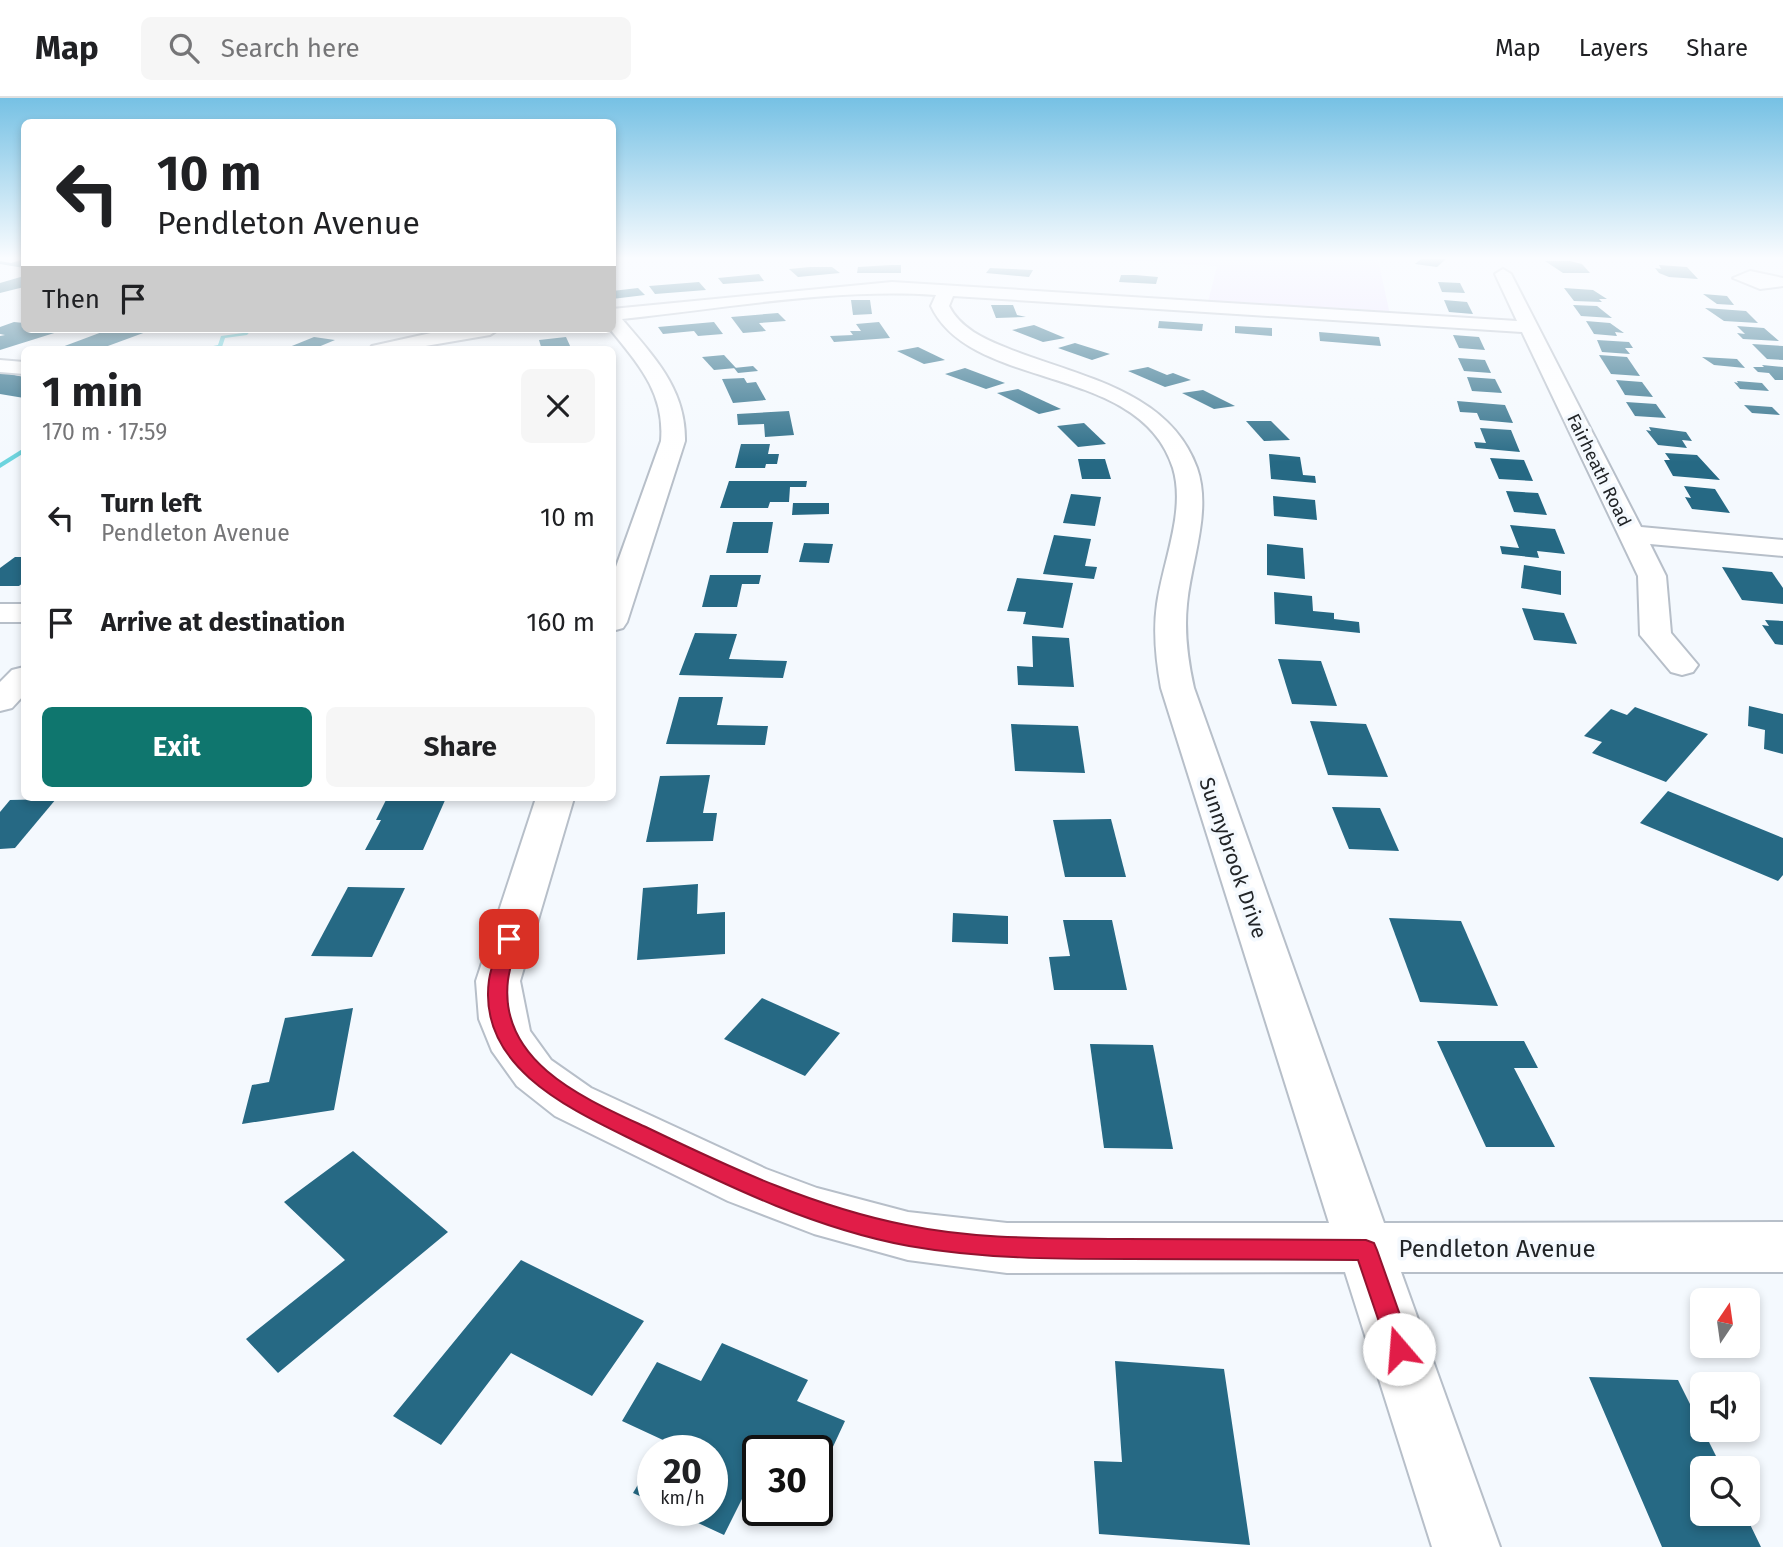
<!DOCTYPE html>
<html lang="en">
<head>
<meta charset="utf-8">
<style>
	body { margin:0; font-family:"Fira Sans",sans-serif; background:#f6f6f6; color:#202124; height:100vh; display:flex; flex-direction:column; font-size:26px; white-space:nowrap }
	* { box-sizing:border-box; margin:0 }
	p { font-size:23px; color:#757577 }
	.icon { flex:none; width:38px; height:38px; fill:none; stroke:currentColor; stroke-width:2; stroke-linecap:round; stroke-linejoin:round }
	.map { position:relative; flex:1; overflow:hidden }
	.panel { position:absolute; left:21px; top:248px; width:595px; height:455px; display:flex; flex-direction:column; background:#fff; border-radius:10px; box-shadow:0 4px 10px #0003 }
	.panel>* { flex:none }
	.hud { position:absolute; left:21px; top:21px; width:595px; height:214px; border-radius:10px; box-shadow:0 4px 10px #0003; background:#fff; color:#202124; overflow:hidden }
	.needle { width:46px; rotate:13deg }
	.tools { position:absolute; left:1690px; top:1190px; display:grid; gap:14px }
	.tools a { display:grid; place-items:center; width:70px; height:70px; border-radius:10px; background:#fff; box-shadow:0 4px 10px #0003; font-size:35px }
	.speed { position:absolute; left:637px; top:1337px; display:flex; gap:14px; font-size:35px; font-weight:700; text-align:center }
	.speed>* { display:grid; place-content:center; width:91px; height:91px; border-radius:50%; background:#fff; box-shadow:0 4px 10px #0003; line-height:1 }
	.speed small { font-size:18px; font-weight:400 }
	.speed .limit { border:4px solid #111; border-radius:10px; background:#fff; color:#111 }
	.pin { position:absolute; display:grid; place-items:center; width:60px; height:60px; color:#fff; margin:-30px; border-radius:14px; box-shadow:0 4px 10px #0006 }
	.me { position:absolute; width:77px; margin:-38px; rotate:342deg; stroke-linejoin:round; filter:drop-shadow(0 0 5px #0008) }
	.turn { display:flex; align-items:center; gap:24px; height:147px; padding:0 21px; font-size:32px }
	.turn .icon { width:91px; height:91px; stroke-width:2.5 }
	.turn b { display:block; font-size:49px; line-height:60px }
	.then { display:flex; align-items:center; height:66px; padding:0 21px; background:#0003; gap:14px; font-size:26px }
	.round { display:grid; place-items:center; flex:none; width:74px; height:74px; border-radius:10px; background:#f6f6f6 }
	.head { display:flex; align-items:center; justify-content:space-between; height:119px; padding:0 21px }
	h1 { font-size:42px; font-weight:700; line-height:52px }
	.cta { display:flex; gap:14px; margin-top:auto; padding:14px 21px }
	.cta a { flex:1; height:80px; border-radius:10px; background:#0f766e; color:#fff; font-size:28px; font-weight:700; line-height:80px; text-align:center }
	.cta a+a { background:#f6f6f6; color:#202124 }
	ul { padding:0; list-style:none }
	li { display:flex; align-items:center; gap:21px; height:105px; padding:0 21px }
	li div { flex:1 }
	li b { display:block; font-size:26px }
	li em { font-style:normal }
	header { display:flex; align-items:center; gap:42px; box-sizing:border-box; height:98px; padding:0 35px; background:#fff; border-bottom:2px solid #e0e0e0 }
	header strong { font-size:33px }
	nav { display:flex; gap:38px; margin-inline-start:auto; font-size:24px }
	.search { width:490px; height:63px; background:#f6f6f6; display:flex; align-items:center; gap:18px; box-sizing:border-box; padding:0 24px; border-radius:10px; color:#757577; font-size:26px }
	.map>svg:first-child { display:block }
</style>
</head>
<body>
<header>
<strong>Map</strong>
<div class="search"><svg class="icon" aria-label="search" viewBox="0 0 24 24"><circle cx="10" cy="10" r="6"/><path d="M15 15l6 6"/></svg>Search here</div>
<nav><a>Map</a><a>Layers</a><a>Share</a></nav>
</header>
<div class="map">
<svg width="1783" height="1449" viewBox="0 0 1783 1449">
	<rect width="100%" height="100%" fill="#f4f9fe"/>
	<!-- green -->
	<path fill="#ede4fe" d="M 1100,161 L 1378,161 L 1390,217 L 1208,204 L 1217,168 Z"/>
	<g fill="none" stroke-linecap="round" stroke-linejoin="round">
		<!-- stream -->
		<g fill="#6bd4de" fill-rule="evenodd">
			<path d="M 246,231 L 252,231 L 247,237 L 225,240 L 222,249 L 194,252 L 218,247 L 221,238 L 243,235 Z"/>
			<path d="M 24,350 L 24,355 L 0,370 L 0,365 Z"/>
		</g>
	</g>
	<!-- building -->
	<g fill="#266984">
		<path d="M 24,161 L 24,170 L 0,166 L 0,163 L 11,165 Z"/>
		<path d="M 1421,161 L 1446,161 L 1437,169 L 1415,166 Z"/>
		<path d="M 1545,163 L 1570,163 L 1582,166 L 1590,175 L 1563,175 Z"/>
		<path d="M 891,167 L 901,167 L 901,175 L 857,175 L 858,169 Z"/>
		<path d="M 1659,167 L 1687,169 L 1698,181 L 1669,179 L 1659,175 L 1655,170 L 1661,171 Z"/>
		<path d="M 810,169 L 832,169 L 840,175 L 798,179 L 789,171 Z"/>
		<path d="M 990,170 L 1033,172 L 1029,179 L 986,175 Z"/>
		<path d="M 759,176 L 764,183 L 723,186 L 718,180 Z"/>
		<path d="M 1121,177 L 1135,177 L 1158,179 L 1156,186 L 1119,184 Z"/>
		<path d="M 24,178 L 24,189 L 0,195 L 0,185 Z"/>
		<path d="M 699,184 L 706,192 L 655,196 L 649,188 Z"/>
		<path d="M 1438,184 L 1460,185 L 1465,195 L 1442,194 Z"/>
		<path d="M 638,190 L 645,197 L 612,201 L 612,193 Z"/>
		<path d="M 1564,190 L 1593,192 L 1607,201 L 1599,201 L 1602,204 L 1574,203 Z"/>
		<path d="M 1703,196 L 1727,198 L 1734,207 L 1717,206 Z"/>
		<path d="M 851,202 L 870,202 L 872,216 L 853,217 Z"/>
		<path d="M 1444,202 L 1467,204 L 1473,216 L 1449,214 Z"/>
		<path d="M 991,207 L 1013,207 L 1017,217 L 1026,219 L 996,220 Z"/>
		<path d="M 1573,207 L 1597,208 L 1612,220 L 1581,218 Z"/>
		<path d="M 1705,210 L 1746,213 L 1758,225 L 1724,223 Z"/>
		<path d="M 778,215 L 786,223 L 759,225 L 766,233 L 743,235 L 731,219 Z"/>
		<path d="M 1159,223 L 1203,226 L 1202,233 L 1158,230 Z"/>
		<path d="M 1586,223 L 1610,225 L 1624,235 L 1615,234 L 1617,238 L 1594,236 Z"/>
		<path d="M 14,224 L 24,225 L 24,231 L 67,231 L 0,252 L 0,238 L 5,237 L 0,236 L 0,229 Z"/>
		<path d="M 714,224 L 723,236 L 698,238 L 694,233 L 663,236 L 658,229 Z"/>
		<path d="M 879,224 L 890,240 L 834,244 L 830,238 L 853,237 L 850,233 L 861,233 L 856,226 Z"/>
		<path d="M 1034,227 L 1065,240 L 1043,244 L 1012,232 Z"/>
		<path d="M 1235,228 L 1272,230 L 1272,238 L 1235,235 Z"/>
		<path d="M 1737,228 L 1764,230 L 1779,243 L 1743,241 L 1737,235 L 1745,236 Z"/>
		<path d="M 110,231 L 146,234 L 97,252 L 54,252 Z"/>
		<path d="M 1319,234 L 1379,239 L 1381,248 L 1320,243 Z"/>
		<path d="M 1453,237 L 1479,239 L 1485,252 L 1459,250 Z"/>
		<path d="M 314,239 L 335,242 L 311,252 L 282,252 Z"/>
		<path d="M 566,239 L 571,250 L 542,252 L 539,242 Z"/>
		<path d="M 1597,242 L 1629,244 L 1633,250 L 1625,250 L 1630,256 L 1602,254 Z"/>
		<path d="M 1075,245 L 1110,256 L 1092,262 L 1058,250 Z"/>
		<path d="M 1752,246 L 1783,248 L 1783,262 L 1767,261 Z"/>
		<path d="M 918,249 L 945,262 L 924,266 L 897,253 Z"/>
		<path d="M 724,257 L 736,270 L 714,272 L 702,259 Z"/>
		<path d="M 1599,257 L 1627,259 L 1640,278 L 1611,276 Z"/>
		<path d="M 1702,259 L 1737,261 L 1745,270 L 1714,267 Z"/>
		<path d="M 1458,260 L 1485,262 L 1491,275 L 1464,273 Z"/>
		<path d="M 1762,267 L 1783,269 L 1783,282 L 1775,282 L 1769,275 L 1758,274 L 1753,269 L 1764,269 Z"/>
		<path d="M 753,268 L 758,273 L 738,275 L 734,270 Z"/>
		<path d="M 1148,269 L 1167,277 L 1173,275 L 1191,282 L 1165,289 L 1128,273 Z"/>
		<path d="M 965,270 L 1005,285 L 986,291 L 945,276 Z"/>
		<path d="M 0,274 L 24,279 L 24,300 L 0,296 Z"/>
		<path d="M 1467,279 L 1495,281 L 1502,295 L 1472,293 Z"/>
		<path d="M 744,280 L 747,285 L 756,284 L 766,302 L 733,305 L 722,281 Z"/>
		<path d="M 1616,282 L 1642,284 L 1653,299 L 1625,297 Z"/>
		<path d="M 1737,283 L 1762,285 L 1769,293 L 1740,291 L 1734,284 L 1738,285 Z"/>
		<path d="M 1018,291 L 1061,311 L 1039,316 L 997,295 Z"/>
		<path d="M 1203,292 L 1235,308 L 1214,311 L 1182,295 Z"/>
		<path d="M 1457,303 L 1505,307 L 1513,325 L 1480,322 L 1477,315 L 1460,314 Z"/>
		<path d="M 1626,304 L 1656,306 L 1666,320 L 1635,318 Z"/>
		<path d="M 1744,307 L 1772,309 L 1780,317 L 1752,315 Z"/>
		<path d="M 789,313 L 794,337 L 765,339 L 764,326 L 738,327 L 737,316 Z"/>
		<path d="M 1246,323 L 1271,323 L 1290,342 L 1264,343 Z"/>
		<path d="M 1084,325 L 1106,346 L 1078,349 L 1057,328 Z"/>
		<path d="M 1649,329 L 1686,334 L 1692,343 L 1682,342 L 1687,350 L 1658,347 L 1646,332 L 1651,333 Z"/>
		<path d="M 1480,330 L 1511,332 L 1520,354 L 1476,350 L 1474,344 L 1486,345 Z"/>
		<path d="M 741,346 L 770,346 L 768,356 L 779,356 L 777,366 L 766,366 L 765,370 L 735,370 Z"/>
		<path d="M 1665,355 L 1697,357 L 1720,382 L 1673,378 L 1664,362 L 1670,362 Z"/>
		<path d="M 1269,356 L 1300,359 L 1303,377 L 1315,378 L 1316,385 L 1271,381 Z"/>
		<path d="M 1490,360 L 1524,362 L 1533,383 L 1499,381 Z"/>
		<path d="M 1078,361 L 1105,361 L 1111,381 L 1082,381 Z"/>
		<path d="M 729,383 L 807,383 L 806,389 L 790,389 L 789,404 L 770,404 L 768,410 L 720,410 Z"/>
		<path d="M 1684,388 L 1715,391 L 1730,415 L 1692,411 L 1685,399 L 1691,400 Z"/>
		<path d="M 1506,393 L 1538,395 L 1547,417 L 1514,414 Z"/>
		<path d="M 1071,396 L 1101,399 L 1095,428 L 1063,425 Z"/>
		<path d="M 1273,398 L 1315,402 L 1317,422 L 1274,418 Z"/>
		<path d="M 793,405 L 829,405 L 829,416 L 792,417 Z"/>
		<path d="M 733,424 L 773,424 L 768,455 L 726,455 Z"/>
		<path d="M 1510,427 L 1555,431 L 1565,456 L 1537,453 L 1539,460 L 1502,456 L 1500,448 L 1519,450 Z"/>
		<path d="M 1054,437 L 1091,441 L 1085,468 L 1097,469 L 1094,481 L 1043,476 Z"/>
		<path d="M 804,445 L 833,446 L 829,465 L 799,464 Z"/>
		<path d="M 1267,446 L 1303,450 L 1305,481 L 1267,477 Z"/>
		<path d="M 15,459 L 24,459 L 24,484 L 19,488 L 0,488 L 0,470 Z"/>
		<path d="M 1524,467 L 1561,473 L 1561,497 L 1521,490 Z"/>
		<path d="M 1722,469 L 1772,474 L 1783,490 L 1783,506 L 1742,502 Z"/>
		<path d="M 710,477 L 761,477 L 759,486 L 742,486 L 737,509 L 702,509 Z"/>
		<path d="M 1017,480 L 1073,485 L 1063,530 L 1023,526 L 1026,514 L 1007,513 Z"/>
		<path d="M 1274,494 L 1312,498 L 1313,513 L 1334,515 L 1334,521 L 1359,524 L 1360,535 L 1275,526 Z"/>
		<path d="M 1522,510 L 1564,515 L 1577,546 L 1534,542 Z"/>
		<path d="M 1765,522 L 1783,523 L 1783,547 L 1775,546 L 1762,527 L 1769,528 Z"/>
		<path d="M 695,535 L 737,536 L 729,561 L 787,563 L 783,580 L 679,577 Z"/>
		<path d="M 1032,538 L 1069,540 L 1074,589 L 1018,587 L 1017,568 L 1033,569 Z"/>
		<path d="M 1278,561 L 1321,563 L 1337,608 L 1292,606 Z"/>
		<path d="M 679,599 L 723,599 L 717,627 L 768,628 L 765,647 L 666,646 Z"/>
		<path d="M 1749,608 L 1783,616 L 1783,656 L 1764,651 L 1765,632 L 1748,628 Z"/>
		<path d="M 1635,609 L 1708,636 L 1666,684 L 1592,655 L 1602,644 L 1584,638 L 1611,611 L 1627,617 Z"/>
		<path d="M 1310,623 L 1366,626 L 1388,679 L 1328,677 Z"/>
		<path d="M 1011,626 L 1078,628 L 1085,675 L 1015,673 Z"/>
		<path d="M 710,677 L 703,715 L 717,715 L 713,743 L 646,744 L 660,678 Z"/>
		<path d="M 1668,693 L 1783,740 L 1783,777 L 1778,783 L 1640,725 Z"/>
		<path d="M 387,700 L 446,700 L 423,752 L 365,752 L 381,722 L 376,722 Z"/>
		<path d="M 56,701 L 15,750 L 0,751 L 0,714 L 10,702 Z"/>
		<path d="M 1332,709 L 1380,710 L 1399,753 L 1349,751 Z"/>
		<path d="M 1111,721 L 1126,779 L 1065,779 L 1053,722 Z"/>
		<path d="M 698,786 L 697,816 L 725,814 L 725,856 L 637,862 L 643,790 Z"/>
		<path d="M 348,789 L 405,790 L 372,859 L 311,858 Z"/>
		<path d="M 953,815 L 1008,818 L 1008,846 L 952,844 Z"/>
		<path d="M 1389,820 L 1461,823 L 1498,908 L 1420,904 Z"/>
		<path d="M 1063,822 L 1112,822 L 1127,892 L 1054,892 L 1049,859 L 1070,858 Z"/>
		<path d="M 762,900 L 840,935 L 805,978 L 724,941 Z"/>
		<path d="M 353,910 L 334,1012 L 242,1026 L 252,987 L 269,984 L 285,920 Z"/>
		<path d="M 1437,943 L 1524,943 L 1538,970 L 1514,970 L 1555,1049 L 1486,1049 Z"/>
		<path d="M 1090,946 L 1153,947 L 1173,1051 L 1104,1050 Z"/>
		<path d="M 353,1053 L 448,1134 L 278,1275 L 246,1241 L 345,1162 L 284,1104 Z"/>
		<path d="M 521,1162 L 644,1223 L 592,1298 L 511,1255 L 441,1347 L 393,1318 Z"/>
		<path d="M 722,1245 L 808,1282 L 797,1303 L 845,1323 L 817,1383 L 817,1353 L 758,1353 L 758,1384 L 752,1381 L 724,1437 L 670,1412 L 712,1412 L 712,1353 L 657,1353 L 663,1342 L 622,1323 L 657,1264 L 701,1283 Z"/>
		<path d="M 1115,1263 L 1224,1271 L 1250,1447 L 1099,1436 L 1094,1363 L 1122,1364 Z"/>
		<path d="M 1589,1279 L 1678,1282 L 1722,1370 L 1703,1370 L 1703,1416 L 1745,1416 L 1761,1449 L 1662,1449 Z"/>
		<path d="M 653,1361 L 653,1404 L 633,1395 Z"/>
	</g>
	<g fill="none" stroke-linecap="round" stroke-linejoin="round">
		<defs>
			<g id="minor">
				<path d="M 1503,171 L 1511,176 L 1641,429 L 1783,442 L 1783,458 L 1650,446 L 1666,478 L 1671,535 L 1698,567 L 1693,574 L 1682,577 L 1671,574 L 1640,537 L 1638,478 L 1522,234 L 953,198 L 949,208 C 960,230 984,241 1007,250 C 1075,278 1169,291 1197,370 C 1212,413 1191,463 1187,506 C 1184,535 1188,563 1194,590 L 1384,1125 L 1783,1124 L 1783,1174 L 1401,1174 L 1500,1449 L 1432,1449 L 1345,1174 L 1007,1175 L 908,1162 L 814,1136 L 728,1103 L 555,1018 L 517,988 L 492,953 L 479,921 L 476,883 L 536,700 L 574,700 L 520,883 L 530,933 L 551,962 L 591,990 L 766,1071 L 817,1090 L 908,1114 L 1007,1125 L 1329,1125 L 1161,590 C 1156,562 1153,534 1157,506 C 1163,463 1186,413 1173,370 C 1140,264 971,294 931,208 L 936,197 C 832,190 726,210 622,221 C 654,259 686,291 685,343 L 627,524 L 623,530 L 612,533 L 612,480 L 661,343 C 665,295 639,267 610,231 L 612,211 L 892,184 L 1517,223 L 1495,176 Z"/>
				<path d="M 1750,173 L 1783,180 L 1783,188 L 1760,191 L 1733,180 Z"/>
				<path d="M 449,231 L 499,231 L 490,237 L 402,252 L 369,252 L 372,248 Z"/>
				<path d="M 0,262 L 24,264 L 24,276 L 0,274 Z"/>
				<rect x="0" y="506" width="24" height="18"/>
				<path d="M 24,569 L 24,597 L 12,610 L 0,613 L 0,584 L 12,572 Z"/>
			</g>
		</defs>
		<!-- minor casing -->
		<use href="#minor" stroke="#b7bfc9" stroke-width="4"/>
		<!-- minor -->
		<use href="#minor" fill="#fff" fill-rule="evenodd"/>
	</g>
	<!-- sky -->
	<linearGradient id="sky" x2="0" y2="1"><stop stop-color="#76c1e4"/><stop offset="0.44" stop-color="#fafcff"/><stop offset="1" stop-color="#fafcff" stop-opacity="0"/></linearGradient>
	<rect width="1783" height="364" fill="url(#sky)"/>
	<!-- route -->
	<path fill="#e11d48" stroke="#92132f" stroke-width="2" d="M 509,835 L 518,841 C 515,854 510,868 508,882 C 498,966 588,1002 650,1031 C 733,1071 815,1109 906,1127 C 977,1142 1051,1140 1123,1141 C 1204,1141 1285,1141 1366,1142 L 1374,1145 L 1377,1152 L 1412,1251 L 1408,1259 L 1399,1263 L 1391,1259 L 1358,1162 C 1282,1162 1206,1162 1130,1161 C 1056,1161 983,1161 909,1148 C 811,1130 722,1085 633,1042 C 570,1011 477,969 489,882 C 491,868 497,854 501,841 Z"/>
	<g text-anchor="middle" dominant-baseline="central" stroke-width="7" stroke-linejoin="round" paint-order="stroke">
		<!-- far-street labels -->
		<g font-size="18" fill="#212427" stroke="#f4f9fe">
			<text transform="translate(1599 372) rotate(64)">Fairheath Road</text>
		</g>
		<!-- street labels -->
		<g font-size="21" fill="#212427" stroke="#f4f9fe">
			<text transform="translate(1233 760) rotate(71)">Sunnybrook Drive</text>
		</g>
		<!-- near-street labels -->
		<g font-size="24" fill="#212427" stroke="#f4f9fe">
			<text x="1497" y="1151">Pendleton Avenue</text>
		</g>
	</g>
</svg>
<div class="tools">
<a><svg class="needle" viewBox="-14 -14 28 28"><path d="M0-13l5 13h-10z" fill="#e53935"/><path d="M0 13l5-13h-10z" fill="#757577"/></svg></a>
<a><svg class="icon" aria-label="sound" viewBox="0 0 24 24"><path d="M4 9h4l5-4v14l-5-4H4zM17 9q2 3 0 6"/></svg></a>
<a><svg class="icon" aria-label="search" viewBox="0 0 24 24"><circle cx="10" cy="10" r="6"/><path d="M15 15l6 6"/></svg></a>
</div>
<div class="speed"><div>20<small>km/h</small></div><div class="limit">30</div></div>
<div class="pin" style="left:509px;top:841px;background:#d93025"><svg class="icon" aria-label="arrive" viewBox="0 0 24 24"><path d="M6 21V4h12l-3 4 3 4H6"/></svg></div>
<svg class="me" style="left:1399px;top:1251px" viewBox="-20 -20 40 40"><circle r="19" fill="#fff"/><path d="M0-13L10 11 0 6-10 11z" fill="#e11d48"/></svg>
<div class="hud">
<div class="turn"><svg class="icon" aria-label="left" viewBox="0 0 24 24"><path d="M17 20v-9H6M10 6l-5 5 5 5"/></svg><div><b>10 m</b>Pendleton Avenue</div></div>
<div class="then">Then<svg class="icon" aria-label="arrive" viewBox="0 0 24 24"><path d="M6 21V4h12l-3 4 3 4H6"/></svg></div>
</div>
<section class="panel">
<div class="head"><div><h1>1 min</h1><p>170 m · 17:59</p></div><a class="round"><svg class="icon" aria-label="close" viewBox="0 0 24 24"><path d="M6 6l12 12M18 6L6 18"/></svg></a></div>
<ul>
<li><svg class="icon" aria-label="left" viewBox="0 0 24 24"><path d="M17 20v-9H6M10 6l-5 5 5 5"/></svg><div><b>Turn left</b><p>Pendleton Avenue</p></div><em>10 m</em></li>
<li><svg class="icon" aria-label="arrive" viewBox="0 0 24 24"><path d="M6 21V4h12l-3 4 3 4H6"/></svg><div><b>Arrive at destination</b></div><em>160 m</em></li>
</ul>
<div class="cta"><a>Exit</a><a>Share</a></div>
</section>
</div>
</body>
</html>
